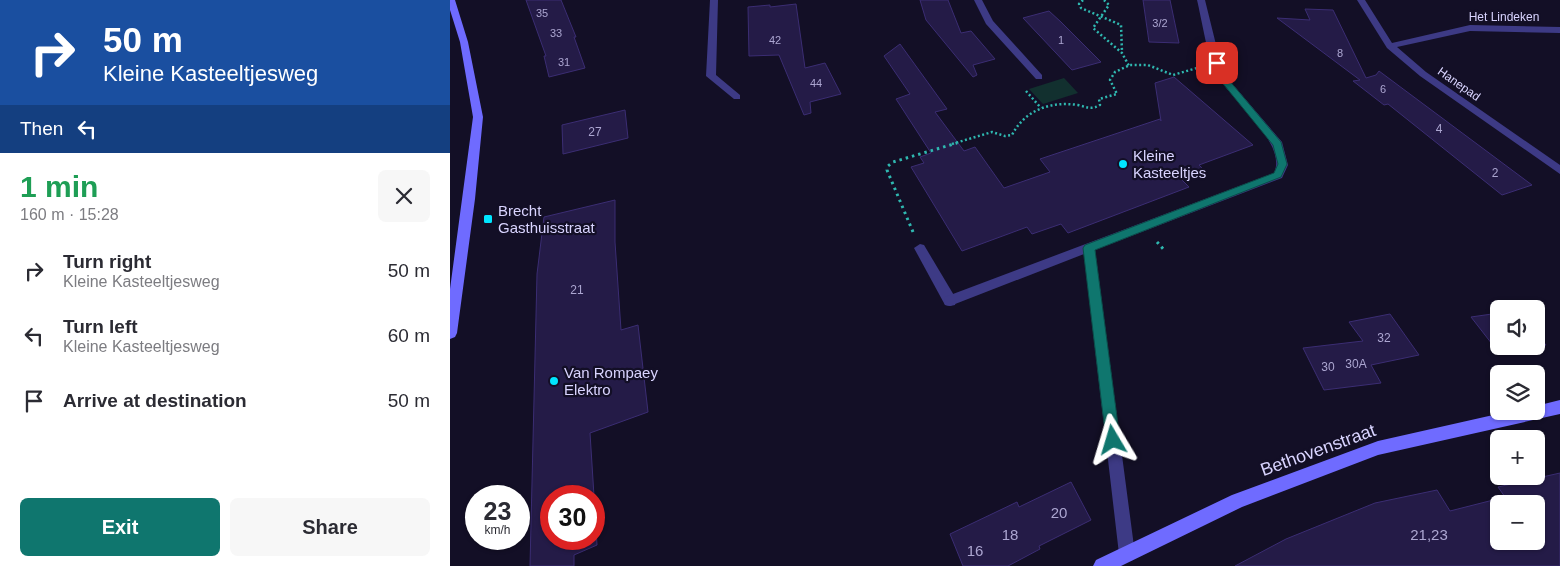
<!DOCTYPE html>
<html lang="en">
<head>
<meta charset="utf-8">
<style>
	body { margin:0; font-family:Helvetica,sans-serif; background:#f7f7f7; color:#2b2b33; height:100vh; display:flex; flex-direction:column; font-size:19px; white-space:nowrap }
	* { box-sizing:border-box; margin:0 }
	p { font-size:16px; color:#7c7c81 }
	.icon { flex:none; width:28px; height:28px; fill:none; stroke:currentColor; stroke-width:2; stroke-linecap:round; stroke-linejoin:round }
	.map { position:relative; flex:1; overflow:hidden }
	.side { display:flex; flex-direction:column; background:#fff; width:450px }
	.side>* { flex:none }
	.hud { background:#1a4fa0; color:#fff; overflow:hidden }
	.tools { position:absolute; left:1040px; top:300px; display:grid; gap:10px }
	.tools a { display:grid; place-items:center; width:55px; height:55px; border-radius:8px; background:#fff; box-shadow:0 1px 4px #0004; font-size:25px }
	.speed { position:absolute; left:15px; top:485px; display:flex; gap:10px; font-size:25px; font-weight:700; text-align:center }
	.speed>* { display:grid; place-content:center; width:65px; height:65px; border-radius:50%; background:#fff; box-shadow:0 1px 4px #0004; line-height:1 }
	.speed small { font-size:12px; font-weight:400 }
	.speed .limit { border:8px solid #d22; background:#fff; color:#111 }
	.pin { position:absolute; display:grid; place-items:center; width:42px; height:42px; color:#fff; margin:-21px; border-radius:10px; box-shadow:0 2px 8px #0006 }
	.me { position:absolute; width:55px; margin:-28px; rotate:353deg; stroke-linejoin:round; filter:drop-shadow(0 0 4px #0008) }
	.turn { display:flex; align-items:center; gap:18px; height:105px; padding:0 20px; font-size:22px }
	.turn .icon { width:65px; height:65px; stroke-width:2.5 }
	.turn b { display:block; font-size:35px; line-height:42px }
	.then { display:flex; align-items:center; height:48px; padding:0 20px; background:#0003; gap:10px; font-size:19px }
	.round { display:grid; place-items:center; flex:none; width:52px; height:52px; border-radius:8px; background:#f7f7f7 }
	.overview { display:flex; align-items:center; justify-content:space-between; height:85px; padding:0 20px }
	h1 { font-size:30px; font-weight:700; line-height:38px; color:#1e9e55 }
	.action { display:flex; gap:10px; margin-top:auto; padding:10px 20px }
	.action a { flex:1; height:58px; border-radius:8px; background:#0f766e; color:#fff; font-size:20px; font-weight:700; line-height:58px; text-align:center }
	.action a+a { background:#f7f7f7; color:#2b2b33 }
	ul { padding:0; list-style:none }
	li { display:flex; align-items:center; gap:15px; height:65px; padding:0 20px }
	li div { flex:1 }
	li b { display:block; font-size:19px }
	li em { font-style:normal }
	main { display:flex; flex:1; min-height:0 }
	.map>svg:first-child { display:block }
</style>
</head>
<body>
<main>
<section class="side">
<div class="hud">
<div class="turn"><svg class="icon" aria-label="right" viewBox="0 0 24 24"><path d="M7 20v-9h11M14 6l5 5-5 5"/></svg><div><b>50 m</b>Kleine Kasteeltjesweg</div></div>
<div class="then">Then<svg class="icon" aria-label="left" viewBox="0 0 24 24"><path d="M17 20v-9H6M10 6l-5 5 5 5"/></svg></div>
</div>
<div class="overview"><div><h1>1 min</h1><p>160 m · 15:28</p></div><a class="round"><svg class="icon" aria-label="close" viewBox="0 0 24 24"><path d="M6 6l12 12M18 6L6 18"/></svg></a></div>
<ul>
<li><svg class="icon" aria-label="right" viewBox="0 0 24 24"><path d="M7 20v-9h11M14 6l5 5-5 5"/></svg><div><b>Turn right</b><p>Kleine Kasteeltjesweg</p></div><em>50 m</em></li>
<li><svg class="icon" aria-label="left" viewBox="0 0 24 24"><path d="M17 20v-9H6M10 6l-5 5 5 5"/></svg><div><b>Turn left</b><p>Kleine Kasteeltjesweg</p></div><em>60 m</em></li>
<li><svg class="icon" aria-label="arrive" viewBox="0 0 24 24"><path d="M6 21V4h12l-3 4 3 4H6"/></svg><div><b>Arrive at destination</b></div><em>50 m</em></li>
</ul>
<div class="action"><a>Exit</a><a>Share</a></div>
</section>
<div class="map">
<svg width="1110" height="566" viewBox="0 0 1110 566">
	<rect width="100%" height="100%" fill="#130f26"/>
	<!-- green -->
	<path fill="#12302f" d="M 614,78 L 628,93 L 593,104 L 579,89 Z"/>
	<!-- building -->
	<g fill="#241b47" stroke="#3b2d73" fill-rule="evenodd">
		<path d="M 76,0 L 111,0 L 126,37 L 124,37 L 135,68 L 99,77 L 94,56 L 96,56 Z"/>
		<path d="M 470,0 L 498,0 L 511,33 L 521,31 L 545,59 L 523,65 L 527,75 L 523,77 L 476,20 Z"/>
		<path d="M 693,0 L 720,0 L 729,43 L 699,42 Z"/>
		<path d="M 346,4 L 355,68 L 375,63 L 391,94 L 360,102 L 361,113 L 354,115 L 329,55 L 299,56 L 298,7 L 320,5 L 320,7 Z"/>
		<path d="M 855,9 L 883,10 L 916,78 L 926,75 L 929,71 L 1082,185 L 1052,195 L 938,104 L 934,105 L 903,81 L 910,80 L 827,18 L 860,20 Z"/>
		<path d="M 599,11 L 611,22 L 651,62 L 622,70 L 573,18 Z"/>
		<path d="M 450,44 L 497,109 L 485,112 L 514,151 L 525,147 L 554,188 L 600,172 L 590,159 L 710,119 L 711,121 L 705,83 L 724,77 L 803,145 L 749,165 L 753,169 L 730,178 L 739,187 L 618,233 L 611,224 L 582,234 L 577,227 L 512,251 L 461,167 L 474,163 L 470,157 L 481,153 L 446,99 L 460,94 L 434,56 Z"/>
		<path d="M 175,110 L 178,138 L 113,154 L 112,125 Z"/>
		<path d="M 165,200 L 165,242 L 171,330 L 188,325 L 198,412 L 140,433 L 144,496 L 101,496 L 101,539 L 144,539 L 144,497 L 147,545 L 124,555 L 124,566 L 80,566 L 87,274 L 94,217 Z"/>
		<path d="M 1049,313 L 1049,346 L 1086,346 L 1086,333 L 1096,345 L 1049,353 L 1021,317 Z"/>
		<path d="M 940,314 L 969,355 L 921,365 L 931,383 L 874,390 L 853,348 L 913,341 L 899,322 Z"/>
		<path d="M 1110,473 L 1110,566 L 785,566 L 836,539 L 925,503 L 987,490 L 1000,511 L 1055,497 L 1048,487 ZM 1049,504 L 1086,504 L 1086,541 L 1049,541 Z"/>
		<path d="M 621,482 L 641,520 L 589,546 L 590,549 L 558,566 L 513,566 L 500,534 L 567,502 L 569,507 Z"/>
	</g>
	<g fill="none" stroke-linecap="round" stroke-linejoin="round">
		<!-- path-far1 -->
		<g stroke="#2fb8b0" stroke-width="2.5" stroke-dasharray="2 2.5" stroke-linecap="butt">
			<path d="M 633,0 L 629,4 L 631,8 L 671,25 L 672,52"/>
			<path d="M 654,0 L 659,5 L 643,28 L 672,53 L 679,66"/>
			<path d="M 576,91 L 591,108"/>
			<path d="M 502,144 L 542,132 L 555,136 L 562,135 C 575,110 600,101 628,105 C 636,107 642,110 650,105 L 649,99 L 667,94 L 660,80 L 665,72 L 680,65 L 698,65 L 723,75 L 747,68"/>
		</g>
		<!-- path -->
		<g stroke="#2fb8b0" stroke-width="3" stroke-dasharray="2.5 4" stroke-linecap="butt">
			<path d="M 463,232 L 437,170 L 438,166 L 443,162 L 507,143"/>
			<path d="M 707,242 L 715,251"/>
		</g>
		<!-- service -->
		<path fill="#3d3a85" fill-rule="evenodd" d="M 470,244 L 474,245 L 505,297 L 506,301 L 505,305 L 500,306 L 495,305 L 464,248 Z"/>
		<!-- minor -->
		<g fill="#3d3a85" fill-rule="evenodd">
			<path d="M 260,0 L 268,0 L 266,75 L 290,95 L 290,99 L 284,99 L 256,76 Z"/>
			<path d="M 524,0 L 532,0 L 543,21 L 592,75 L 592,79 L 586,79 L 536,24 Z"/>
			<path d="M 747,0 L 755,0 L 773,73 L 832,142 L 838,165 L 832,178 L 645,250 L 685,554 L 683,560 L 677,562 L 671,560 L 669,554 L 634,254 L 500,306 L 495,305 L 494,301 L 495,297 L 824,173 C 838,144 781,98 766,75 C 759,64 751,16 747,0 Z"/>
			<path d="M 907,0 L 915,0 L 942,43 L 1020,25 L 1110,27 L 1110,33 L 1020,31 L 947,47 L 976,72 L 1110,165 L 1110,174 L 970,76 L 937,48 Z"/>
		</g>
		<!-- secondary -->
		<g fill="#6f6bff" fill-rule="evenodd">
			<path d="M 0,0 L 5,0 L 18,42 L 33,117 L 25,199 L 7,333 L 5,337 L 0,339 L 0,289 L 23,117 L 10,42 L 0,10 Z"/>
			<path d="M 1110,400 L 1110,414 L 928,455 L 792,507 L 671,566 L 643,566 L 646,560 L 782,495 L 928,441 L 1061,411 L 1086,411 L 1086,406 Z"/>
		</g>
	</g>
	<!-- route -->
	<path fill="#0f766e" stroke="#0a4d48" d="M 764,61 L 770,61 L 773,73 L 831,142 L 837,164 L 831,177 L 645,250 L 670,440 L 668,444 L 663,446 L 658,444 L 656,440 L 633,248 L 635,245 L 824,173 L 828,164 L 823,145 L 766,75 Z"/>
	<!-- markers -->
	<g fill="#00e5ff" stroke="#130f26" stroke-width="2">
		<circle cx="673" cy="164" r="5"/>
		<rect x="33" y="214" width="10" height="10" rx="2.5"/>
		<circle cx="104" cy="381" r="5"/>
	</g>
	<g text-anchor="middle" dominant-baseline="central" stroke-width="4.5" stroke-linejoin="round" paint-order="stroke">
		<!-- far-number labels -->
		<g font-size="11" fill="#aca6d1">
			<text x="92" y="13">35</text>
			<text x="710" y="23">3/2</text>
			<text x="106" y="33">33</text>
			<text x="325" y="40">42</text>
			<text x="611" y="40">1</text>
			<text x="890" y="53">8</text>
			<text x="114" y="62">31</text>
			<text x="366" y="83">44</text>
			<text x="933" y="89">6</text>
		</g>
		<!-- far-street labels -->
		<g font-size="12" fill="#d9d4ff" stroke="#130f26">
			<text x="1054" y="17">Het Lindeken</text>
			<text transform="translate(1009 84) rotate(35)">Hanepad</text>
		</g>
		<!-- number labels -->
		<g font-size="12" fill="#aca6d1">
			<text x="989" y="129">4</text>
			<text x="145" y="132">27</text>
			<text x="1045" y="173">2</text>
			<text x="127" y="290">21</text>
			<text x="934" y="338">32</text>
			<text x="906" y="364">30A</text>
			<text x="878" y="367">30</text>
		</g>
		<!-- poi labels -->
		<g font-size="15" fill="#d9d4ff" stroke="#130f26" text-anchor="start">
			<text x="683" y="155">Kleine<tspan x="683" dy="17">Kasteeltjes</tspan></text>
			<text x="48" y="210">Brecht<tspan x="48" dy="17">Gasthuisstraat</tspan></text>
			<text x="114" y="372">Van Rompaey<tspan x="114" dy="17">Elektro</tspan></text>
		</g>
		<!-- near-number labels -->
		<g font-size="15" fill="#aca6d1">
			<text x="609" y="512">20</text>
			<text x="560" y="534">18</text>
			<text x="979" y="534">21,23</text>
			<text x="525" y="550">16</text>
		</g>
		<!-- near-street labels -->
		<g font-size="18" fill="#d9d4ff" stroke="#130f26">
			<text transform="translate(868 450) rotate(-20)">Bethovenstraat</text>
		</g>
	</g>
</svg>
<div class="tools">
<a><svg class="icon" aria-label="sound" viewBox="0 0 24 24"><path d="M4 9h4l5-4v14l-5-4H4zM17 9q2 3 0 6"/></svg></a>
<a><svg class="icon" aria-label="layers" viewBox="0 0 24 24"><path d="M12 4l9 5-9 5-9-5zM3 14l9 5 9-5"/></svg></a>
<a>+</a>
<a>−</a>
</div>
<div class="speed"><div>23<small>km/h</small></div><div class="limit">30</div></div>
<div class="pin" style="left:767px;top:63px;background:#d93025"><svg class="icon" aria-label="arrive" viewBox="0 0 24 24"><path d="M6 21V4h12l-3 4 3 4H6"/></svg></div>
<svg class="me" style="left:663px;top:440px" viewBox="-20 -20 40 40"><path d="M0-17L14 15 0 8-14 15z" fill="#0f766e" stroke="#fff" stroke-width="4"/></svg>
</div>
</main>
</body>
</html>
